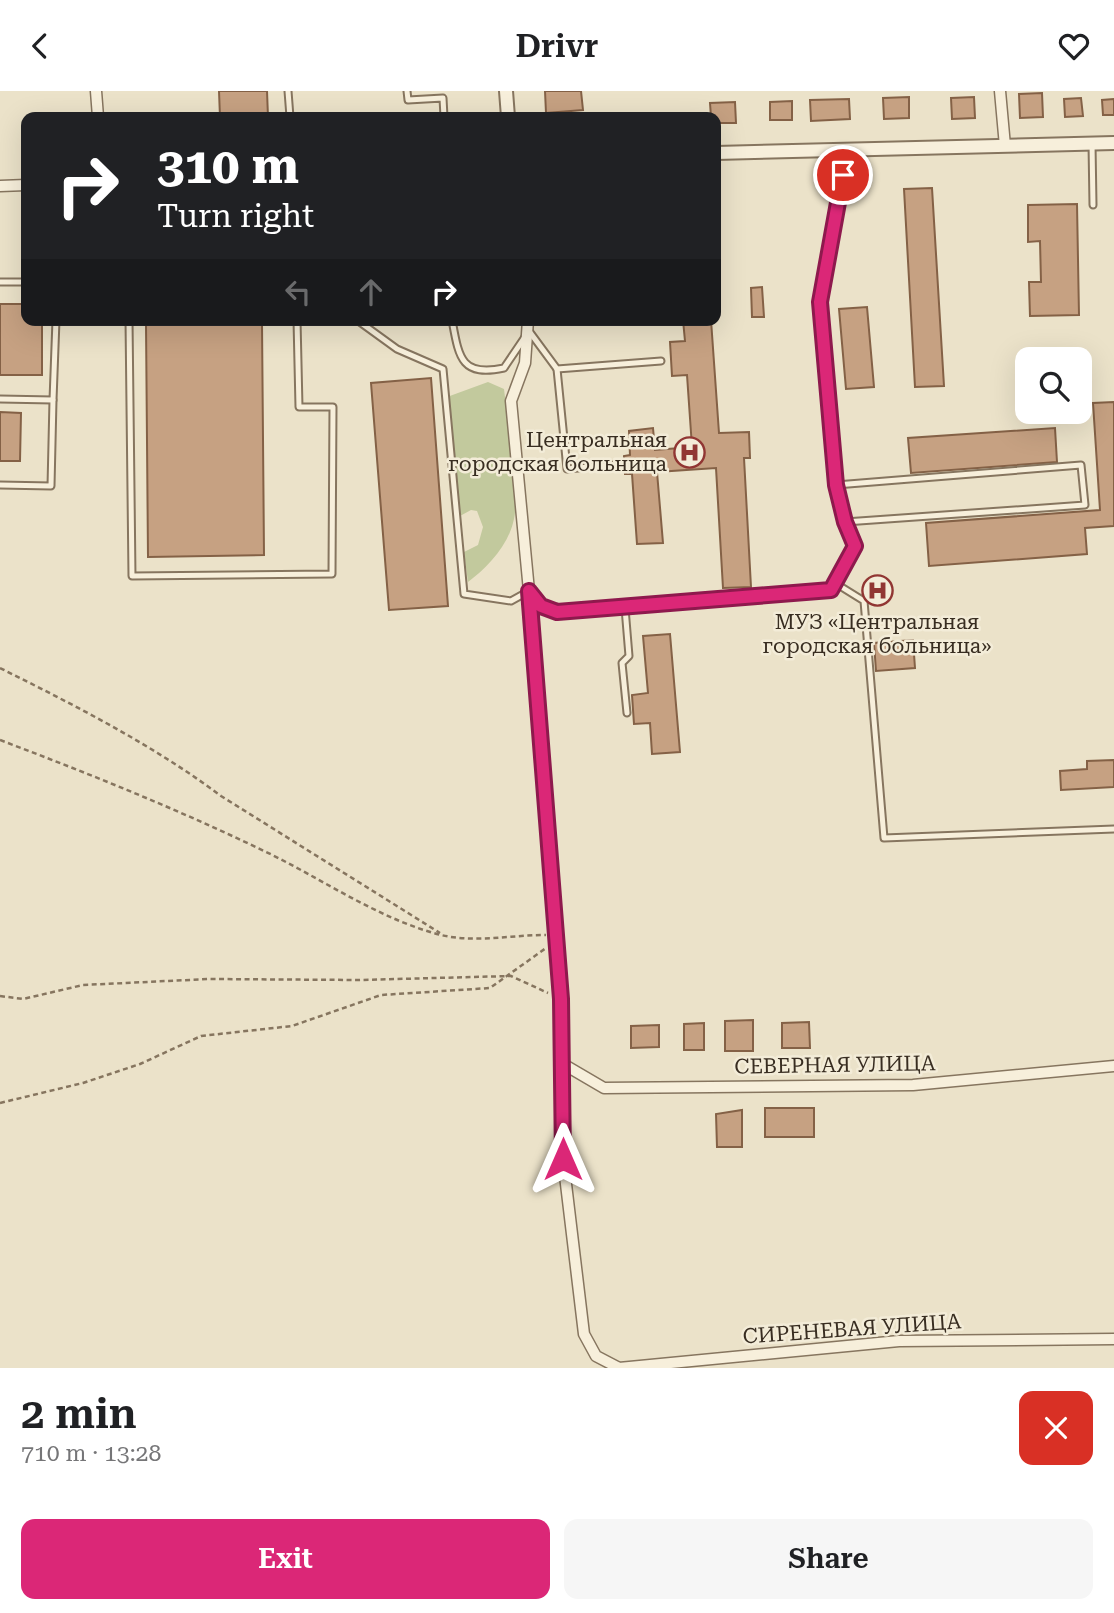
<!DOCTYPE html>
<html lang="en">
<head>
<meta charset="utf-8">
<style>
	body { margin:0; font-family:"Roboto Serif",serif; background:#f6f6f6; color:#202124; height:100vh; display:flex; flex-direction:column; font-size:26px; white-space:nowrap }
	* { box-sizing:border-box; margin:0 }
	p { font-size:23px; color:#757577 }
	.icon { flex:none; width:38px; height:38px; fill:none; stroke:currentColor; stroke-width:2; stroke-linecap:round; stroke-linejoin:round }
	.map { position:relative; height:1277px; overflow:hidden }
	.sheet { display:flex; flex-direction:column; background:#fff; flex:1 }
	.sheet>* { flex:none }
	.guide { position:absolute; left:21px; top:21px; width:700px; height:214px; border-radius:14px; box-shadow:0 7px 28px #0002; background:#202124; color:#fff; overflow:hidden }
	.controls { position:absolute; left:1015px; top:256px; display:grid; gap:14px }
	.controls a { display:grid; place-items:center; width:77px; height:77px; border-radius:14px; background:#fff; box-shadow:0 7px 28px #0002; font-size:35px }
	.pin { position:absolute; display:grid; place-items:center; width:60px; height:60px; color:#fff; margin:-30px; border:4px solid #fff; border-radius:50%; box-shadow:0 2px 7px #0007 }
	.me { position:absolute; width:77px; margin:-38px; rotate:0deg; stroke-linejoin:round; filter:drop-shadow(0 0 5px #0008) }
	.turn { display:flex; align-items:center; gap:24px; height:147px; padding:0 21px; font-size:32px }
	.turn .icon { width:91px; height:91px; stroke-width:2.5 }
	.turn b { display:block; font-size:49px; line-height:60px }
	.lanes { display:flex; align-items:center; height:66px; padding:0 21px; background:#0003; justify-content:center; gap:35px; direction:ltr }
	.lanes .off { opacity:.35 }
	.round { display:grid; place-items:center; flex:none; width:74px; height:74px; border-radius:14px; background:#f6f6f6 }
	.head { display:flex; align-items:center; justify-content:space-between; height:119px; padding:0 21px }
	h1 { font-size:42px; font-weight:600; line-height:52px }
	.button { display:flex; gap:14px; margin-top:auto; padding:14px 21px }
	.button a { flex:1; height:80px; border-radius:14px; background:#db2777; color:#fff; font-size:28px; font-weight:600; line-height:80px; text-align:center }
	.button a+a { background:#f6f6f6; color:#202124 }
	header { display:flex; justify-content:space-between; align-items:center; height:91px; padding:0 21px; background:#fff; font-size:32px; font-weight:600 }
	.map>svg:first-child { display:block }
</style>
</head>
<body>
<header><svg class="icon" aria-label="back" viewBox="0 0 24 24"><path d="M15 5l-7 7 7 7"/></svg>Drivr<svg class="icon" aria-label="heart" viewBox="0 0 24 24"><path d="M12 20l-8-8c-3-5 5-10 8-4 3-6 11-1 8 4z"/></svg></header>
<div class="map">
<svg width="1114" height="1277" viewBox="0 0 1114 1277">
	<rect width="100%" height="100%" fill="#ebe2c9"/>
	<!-- green -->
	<path fill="#c2c99d" d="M 488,291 L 504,298 C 508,333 522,401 513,432 C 507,456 486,478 468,491 L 464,461 L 478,454 L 483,436 L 477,420 L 471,419 L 460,425 L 447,306 Z"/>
	<!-- building -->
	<g fill="#c6a182" stroke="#846146" stroke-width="2">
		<path d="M 219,0 L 267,0 L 268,26 L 220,26 Z"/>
		<path d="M 545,0 L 581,0 L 583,19 L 546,22 Z"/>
		<path d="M 1042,2 L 1043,26 L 1020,27 L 1019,3 Z"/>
		<path d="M 909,6 L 909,27 L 884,28 L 883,7 Z"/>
		<path d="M 974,6 L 975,27 L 952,28 L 951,7 Z"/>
		<path d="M 1081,7 L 1083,25 L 1065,26 L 1064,8 Z"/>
		<path d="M 849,8 L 850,28 L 811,30 L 810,9 Z"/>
		<path d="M 1114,8 L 1114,24 L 1103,24 L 1102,9 Z"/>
		<path d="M 792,10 L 792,29 L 770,29 L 770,11 Z"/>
		<path d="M 735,11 L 736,32 L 716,32 L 716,26 L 711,26 L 710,12 Z"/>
		<path d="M 932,97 L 944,295 L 915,296 L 904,98 Z"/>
		<path d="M 1077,113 L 1079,224 L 1030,225 L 1029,191 L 1041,191 L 1040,150 L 1028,151 L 1028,114 Z"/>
		<path d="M 762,196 L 764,226 L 752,226 L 751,197 Z"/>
		<path d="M 0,213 L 26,213 L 26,229 L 42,229 L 42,284 L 0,284 Z"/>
		<path d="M 867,216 L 874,296 L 846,298 L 839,218 Z"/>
		<path d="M 683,229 L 711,229 L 719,342 L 749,341 L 750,367 L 744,367 L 751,496 L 723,497 L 716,377 L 657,381 L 663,452 L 637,453 L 632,383 L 625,383 L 624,365 L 630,364 L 629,340 L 653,337 L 655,359 L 692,356 L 687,284 L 672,285 L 670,251 L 685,250 Z"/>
		<path d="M 262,232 L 264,464 L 148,466 L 146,233 Z"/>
		<path d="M 431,287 L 448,515 L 389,519 L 371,292 Z"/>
		<path d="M 1114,311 L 1114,435 L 1085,437 L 1087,463 L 929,475 L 926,432 L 1100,419 L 1093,312 Z"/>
		<path d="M 0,321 L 21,322 L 20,370 L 0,370 Z"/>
		<path d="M 1055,337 L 1057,371 L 911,382 L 908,347 Z"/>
		<path d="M 670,543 L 680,661 L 652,663 L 650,632 L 634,633 L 632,604 L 648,602 L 643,545 Z"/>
		<path d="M 913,549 L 915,577 L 876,580 L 874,552 Z"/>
		<path d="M 1114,669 L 1114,696 L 1061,699 L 1060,680 L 1087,678 L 1087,670 Z"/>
		<path d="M 753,929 L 753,960 L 725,960 L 725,930 Z"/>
		<path d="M 809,931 L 810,957 L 782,957 L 782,932 Z"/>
		<path d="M 704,932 L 704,959 L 684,959 L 684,933 Z"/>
		<path d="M 659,934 L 659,956 L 631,957 L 631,935 Z"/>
		<rect x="765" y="1017" width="49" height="29"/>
		<path d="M 742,1019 L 742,1056 L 717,1056 L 716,1023 Z"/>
	</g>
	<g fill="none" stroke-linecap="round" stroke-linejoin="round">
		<defs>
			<g id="service">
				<path d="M 288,0 L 290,26"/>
				<path d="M 407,0 L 408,9 L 443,7 L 444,26"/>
				<path d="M 1092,53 L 1093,114"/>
				<path d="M 0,191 L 26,191"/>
				<path d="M 129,229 L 132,485 L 332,483 L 333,316 L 299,316 L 297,229"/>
				<path d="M 357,229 L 397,258 L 443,278 L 464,503 L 511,510 L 529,500 C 555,531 588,519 625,517 L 629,565 L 622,572 L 627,622"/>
				<path d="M 452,229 C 459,267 461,286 504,277 L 529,240 L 557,278 L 661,270"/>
				<path d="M 557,278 L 567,378 L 612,374"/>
				<path d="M 0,308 L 53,309 L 56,229"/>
				<path d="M 0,394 L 51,395 L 53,309"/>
				<path d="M 836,394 L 1081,374 L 1085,414 L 845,431 L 836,394 L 820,211 L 848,59"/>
				<path d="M 835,492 L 864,510 L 884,747 L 1114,738"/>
				<path d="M 625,517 L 831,499 L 855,455 L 845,431"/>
			</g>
			<g id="minor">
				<path d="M 96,0 L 98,26"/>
				<path d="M 1000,0 L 1005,55"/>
				<path d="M 0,95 L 26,94"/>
				<path d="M 528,229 L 525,272 L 511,310 L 529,500 L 560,908 L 563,1068 L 584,1243 L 596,1265 L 619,1277 L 899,1250 L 1114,1248"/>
				<path d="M 563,973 L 604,997 L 913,994 L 1114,975"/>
			</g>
			<g id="tertiary">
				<path d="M 506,0 L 508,26"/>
				<path d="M 716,62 L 1114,52"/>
			</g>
		</defs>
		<!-- service casing -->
		<use href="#service" stroke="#86755f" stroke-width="9"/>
		<!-- minor casing -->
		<use href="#minor" stroke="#86755f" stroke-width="13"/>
		<!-- tertiary casing -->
		<use href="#tertiary" stroke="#86755f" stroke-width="16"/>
		<!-- path -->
		<g stroke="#86755f" stroke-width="2.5" stroke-dasharray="5 3.5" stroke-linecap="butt">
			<path d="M 0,577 C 76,615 153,654 221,705 L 440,842"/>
			<path d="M 0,649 C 90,683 177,718 264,760 C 321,787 378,828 441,844 C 475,852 511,844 546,844"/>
			<path d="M 0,905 L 23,908 L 83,894 L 209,888 L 359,889 L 511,885 L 548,902"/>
			<path d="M 0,1012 L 83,992 L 140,973 L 201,945 L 292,935 L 381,904 L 490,897 L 546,857"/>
		</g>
		<!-- service -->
		<use href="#service" stroke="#f7efdb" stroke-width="5"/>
		<!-- minor -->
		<use href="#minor" stroke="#f7efdb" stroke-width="10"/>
		<!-- tertiary -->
		<use href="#tertiary" stroke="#f7efdb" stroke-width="12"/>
	</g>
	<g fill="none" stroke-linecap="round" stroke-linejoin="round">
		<defs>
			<path id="route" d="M 563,1068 L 561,908 L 529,500 L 541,515 L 557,521 L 831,499 L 855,455 L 845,431 L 836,394 L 820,211 L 843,84"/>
		</defs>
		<!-- route casing -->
		<use href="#route" stroke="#8e194d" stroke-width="18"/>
		<!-- route -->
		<use href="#route" stroke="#db2777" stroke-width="12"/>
	</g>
	<!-- icons -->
	<defs>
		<symbol id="hospital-ring" viewBox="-11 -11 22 22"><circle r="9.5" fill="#f3ecd8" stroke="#913633" stroke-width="1.5"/><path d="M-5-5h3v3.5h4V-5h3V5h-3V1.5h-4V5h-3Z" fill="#913633"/></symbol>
	</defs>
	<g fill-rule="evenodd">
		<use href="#hospital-ring" x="672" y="344" width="35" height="35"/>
		<use href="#hospital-ring" x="860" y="482" width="35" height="35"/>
	</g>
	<g text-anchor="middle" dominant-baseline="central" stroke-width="5" stroke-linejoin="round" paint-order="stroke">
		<!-- poi labels -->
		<g font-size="21" fill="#382d21" stroke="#f3ecd8" text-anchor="end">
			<text x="667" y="349">Центральная<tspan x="667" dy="24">городская больница</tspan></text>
			<text x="877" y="531" text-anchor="middle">МУЗ «Центральная<tspan x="877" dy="24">городская больница»</tspan></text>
		</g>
		<!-- street labels -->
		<g font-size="21" fill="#382d21" stroke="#f3ecd8">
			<text transform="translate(835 974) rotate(-1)">СЕВЕРНАЯ УЛИЦА</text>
			<text transform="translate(852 1238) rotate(-4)">СИРЕНЕВАЯ УЛИЦА</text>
		</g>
	</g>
</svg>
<div class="controls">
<a><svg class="icon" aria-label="search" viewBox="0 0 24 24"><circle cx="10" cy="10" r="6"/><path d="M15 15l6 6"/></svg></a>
</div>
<div class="pin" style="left:843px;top:84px;background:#d93025"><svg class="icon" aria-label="arrive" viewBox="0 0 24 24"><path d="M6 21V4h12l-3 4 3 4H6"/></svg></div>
<svg class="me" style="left:563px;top:1068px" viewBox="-20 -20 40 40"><path d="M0-17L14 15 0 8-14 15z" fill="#db2777" stroke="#fff" stroke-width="4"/></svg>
<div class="guide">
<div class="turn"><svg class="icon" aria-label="right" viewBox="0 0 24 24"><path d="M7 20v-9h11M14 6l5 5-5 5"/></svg><div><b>310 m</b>Turn right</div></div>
<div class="lanes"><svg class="icon off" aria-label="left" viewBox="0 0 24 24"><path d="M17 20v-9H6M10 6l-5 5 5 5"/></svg><svg class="icon off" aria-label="ahead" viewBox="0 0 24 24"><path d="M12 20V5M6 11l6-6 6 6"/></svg><svg class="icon" aria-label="right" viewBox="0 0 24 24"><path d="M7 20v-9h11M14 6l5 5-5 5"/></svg></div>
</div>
</div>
<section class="sheet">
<div class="head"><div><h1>2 min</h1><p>710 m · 13:28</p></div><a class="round" style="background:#d93025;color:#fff"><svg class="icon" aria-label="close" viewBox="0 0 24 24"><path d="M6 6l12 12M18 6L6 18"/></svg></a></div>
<div class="button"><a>Exit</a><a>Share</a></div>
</section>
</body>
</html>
